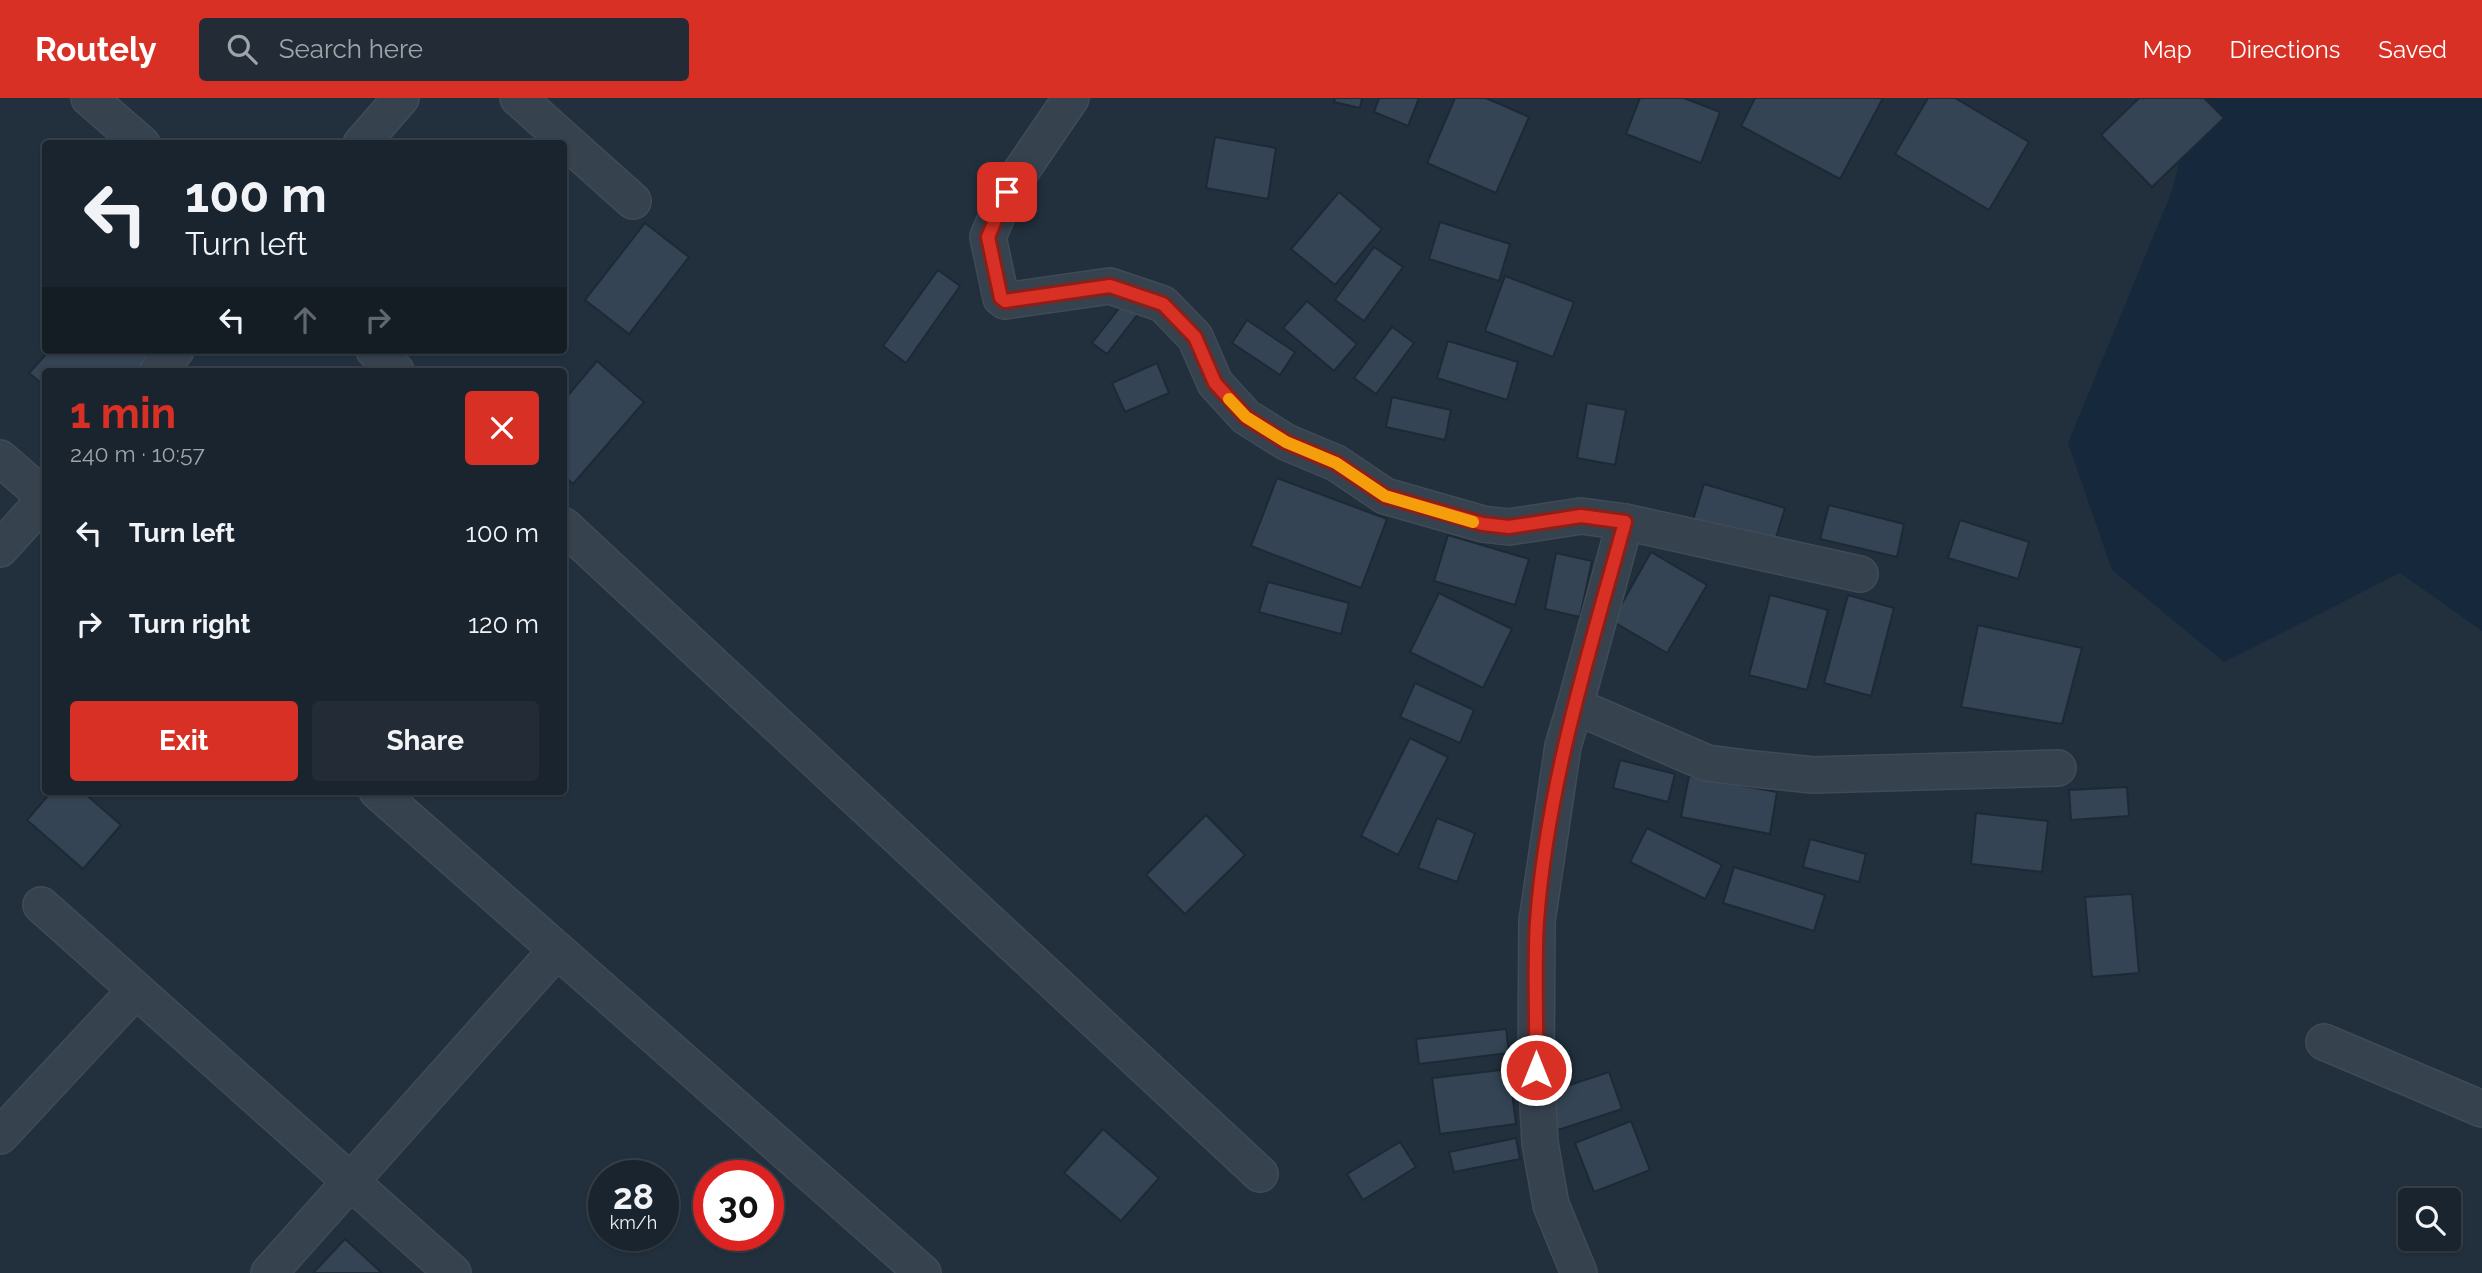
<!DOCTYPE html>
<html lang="en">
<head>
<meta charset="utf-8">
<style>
	body { margin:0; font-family:Raleway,sans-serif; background:#232c36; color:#f1f3f6; height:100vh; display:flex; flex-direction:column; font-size:26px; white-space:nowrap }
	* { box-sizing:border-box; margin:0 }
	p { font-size:23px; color:#9fa4aa }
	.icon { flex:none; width:38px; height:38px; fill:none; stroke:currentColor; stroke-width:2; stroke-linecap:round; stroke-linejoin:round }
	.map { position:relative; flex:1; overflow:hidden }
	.panel { position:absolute; left:42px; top:270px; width:525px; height:427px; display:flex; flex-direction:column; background:#1a242e; border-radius:7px; box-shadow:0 2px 5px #0004,0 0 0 2px #38414a }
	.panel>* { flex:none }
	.banner { position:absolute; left:42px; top:42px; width:525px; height:214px; border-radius:7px; box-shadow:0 2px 5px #0004,0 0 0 2px #38414a; background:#1a242e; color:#f1f3f6; overflow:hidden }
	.controls { position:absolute; left:2398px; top:1090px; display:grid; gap:14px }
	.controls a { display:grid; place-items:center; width:63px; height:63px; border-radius:7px; background:#1a242e; box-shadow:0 2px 5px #0004,0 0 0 2px #38414a; font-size:35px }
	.speed { position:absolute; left:588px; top:1062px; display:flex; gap:14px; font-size:35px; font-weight:700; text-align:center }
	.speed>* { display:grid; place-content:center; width:91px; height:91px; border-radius:50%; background:#1a242e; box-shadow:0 2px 5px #0004,0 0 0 2px #38414a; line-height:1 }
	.speed small { font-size:18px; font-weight:400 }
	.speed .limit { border:10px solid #d22; background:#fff; color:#111 }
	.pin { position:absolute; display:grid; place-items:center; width:60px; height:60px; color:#fff; margin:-30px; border-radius:14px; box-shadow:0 4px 10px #0006 }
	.me { position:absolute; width:77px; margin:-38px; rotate:0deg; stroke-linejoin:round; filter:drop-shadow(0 0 5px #0008) }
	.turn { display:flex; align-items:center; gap:24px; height:147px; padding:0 28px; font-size:32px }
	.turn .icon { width:91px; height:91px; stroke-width:2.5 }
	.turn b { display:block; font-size:49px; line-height:60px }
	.lanes { display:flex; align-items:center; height:66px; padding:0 28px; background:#0003; justify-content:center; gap:35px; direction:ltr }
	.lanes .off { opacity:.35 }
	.round { display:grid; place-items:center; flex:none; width:74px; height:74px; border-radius:7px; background:#232c36 }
	.summary { display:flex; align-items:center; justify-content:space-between; height:119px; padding:0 28px }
	h1 { font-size:42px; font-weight:700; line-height:52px; color:#d93025 }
	.button { display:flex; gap:14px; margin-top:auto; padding:14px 28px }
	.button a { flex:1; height:80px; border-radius:7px; background:#d93025; color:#fff; font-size:28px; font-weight:700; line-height:80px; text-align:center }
	.button a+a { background:#232c36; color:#f1f3f6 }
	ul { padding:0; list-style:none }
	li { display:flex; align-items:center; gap:21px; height:91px; padding:0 28px }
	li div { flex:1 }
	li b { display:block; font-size:26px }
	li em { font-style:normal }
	header { display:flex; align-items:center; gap:42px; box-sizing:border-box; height:98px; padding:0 35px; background:#d93025; color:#fff }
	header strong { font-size:33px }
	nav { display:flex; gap:38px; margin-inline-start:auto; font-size:24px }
	.search { width:490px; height:63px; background:#232c36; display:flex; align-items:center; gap:18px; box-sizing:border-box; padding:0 24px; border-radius:7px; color:#9fa4aa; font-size:26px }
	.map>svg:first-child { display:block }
</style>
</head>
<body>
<header>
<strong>Routely</strong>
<div class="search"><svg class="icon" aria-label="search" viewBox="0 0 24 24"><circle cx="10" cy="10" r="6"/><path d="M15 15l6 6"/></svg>Search here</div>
<nav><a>Map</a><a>Directions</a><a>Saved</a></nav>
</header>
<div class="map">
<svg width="2482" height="1175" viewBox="0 0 2482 1175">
	<rect width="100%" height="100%" fill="#22303e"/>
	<!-- water -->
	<path fill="#15283c" d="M 2191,0 L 2482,0 L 2482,533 L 2400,475 L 2224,564 L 2112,472 L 2068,345 L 2172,93 L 2193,10 Z"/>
	<!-- building -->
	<g fill="#344454" stroke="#1d2935" stroke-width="2">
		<path d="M 1335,0 L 1362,0 L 1360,10 L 1334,4 Z"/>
		<path d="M 1379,0 L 1419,0 L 1408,28 L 1374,14 Z"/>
		<path d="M 1455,0 L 1486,0 L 1529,19 L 1496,95 L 1427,65 Z"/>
		<path d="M 1640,0 L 1684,0 L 1720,14 L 1701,65 L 1626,36 Z"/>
		<path d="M 1755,0 L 1883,0 L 1840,81 L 1741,28 Z"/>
		<path d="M 1928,0 L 1955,0 L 2029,44 L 1989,112 L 1895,56 Z"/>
		<path d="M 2139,0 L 2204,0 L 2224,20 L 2152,89 L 2101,37 Z"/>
		<path d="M 1215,39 L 1276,50 L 1268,101 L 1206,90 Z"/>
		<path d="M 1339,94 L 1382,131 L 1335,187 L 1291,151 Z"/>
		<path d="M 1440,124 L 1510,146 L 1499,183 L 1429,161 Z"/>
		<path d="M 645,125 L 689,159 L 629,236 L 585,202 Z"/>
		<path d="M 1374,149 L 1403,169 L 1364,223 L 1335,202 Z"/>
		<path d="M 938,172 L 960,188 L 906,265 L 883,248 Z"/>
		<path d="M 1505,178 L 1574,204 L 1553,259 L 1485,233 Z"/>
		<path d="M 1307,203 L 1357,246 L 1334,273 L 1283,230 Z"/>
		<path d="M 1124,204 L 1138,216 L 1107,256 L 1092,245 Z"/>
		<path d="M 1247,222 L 1295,254 L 1280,277 L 1232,245 Z"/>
		<path d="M 1392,229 L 1414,245 L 1376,296 L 1354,280 Z"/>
		<path d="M 1448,243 L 1518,264 L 1507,302 L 1437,280 Z"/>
		<path d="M 50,252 L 158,252 L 139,273 L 46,273 L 46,289 L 29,275 Z"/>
		<path d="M 597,263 L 644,304 L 573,386 L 564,378 L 564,302 Z"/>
		<path d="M 1157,265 L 1169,295 L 1125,314 L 1112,285 Z"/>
		<path d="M 1392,299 L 1451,312 L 1445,342 L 1386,329 Z"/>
		<path d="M 1587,305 L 1626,312 L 1615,367 L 1577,360 Z"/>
		<path d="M 1277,380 L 1387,421 L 1361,490 L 1251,448 Z"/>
		<path d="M 1704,386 L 1785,410 L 1771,456 L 1690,432 Z"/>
		<path d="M 1829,407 L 1904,426 L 1897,459 L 1820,441 Z"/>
		<path d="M 1960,422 L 2029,444 L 2018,481 L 1948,460 Z"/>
		<path d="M 1448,437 L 1529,461 L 1515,507 L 1434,483 Z"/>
		<path d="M 1651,454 L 1707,487 L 1667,555 L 1612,523 Z"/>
		<path d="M 1556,455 L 1592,463 L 1580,519 L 1545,511 Z"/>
		<path d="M 1268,484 L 1349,505 L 1341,536 L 1259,514 Z"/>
		<path d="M 1439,495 L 1512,531 L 1483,590 L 1410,554 Z"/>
		<path d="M 1770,497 L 1828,512 L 1807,592 L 1749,577 Z"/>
		<path d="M 1848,497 L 1894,510 L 1871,598 L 1824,585 Z"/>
		<path d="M 1978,527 L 2082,550 L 2062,626 L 1961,609 Z"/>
		<path d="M 1415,585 L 1474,612 L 1460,645 L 1400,619 Z"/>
		<path d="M 1410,640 L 1448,659 L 1398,757 L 1361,738 Z"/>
		<path d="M 1620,662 L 1675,676 L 1668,704 L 1613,690 Z"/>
		<path d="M 1689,678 L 1777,694 L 1770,736 L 1681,719 Z"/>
		<path d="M 2127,689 L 2129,718 L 2071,722 L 2069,692 Z"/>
		<path d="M 52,693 L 82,693 L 121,727 L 83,771 L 27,722 Z"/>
		<path d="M 1976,715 L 2048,723 L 2042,774 L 1971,766 Z"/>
		<path d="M 1206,717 L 1245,757 L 1185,816 L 1146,777 Z"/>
		<path d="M 1437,720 L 1475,735 L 1457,784 L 1418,770 Z"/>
		<path d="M 1647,730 L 1722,767 L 1705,801 L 1630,764 Z"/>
		<path d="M 1810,741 L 1866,756 L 1859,784 L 1803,769 Z"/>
		<path d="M 1734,769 L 1825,797 L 1814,833 L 1723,805 Z"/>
		<path d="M 2132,796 L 2139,875 L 2092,879 L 2085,799 Z"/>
		<path d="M 1506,931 L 1509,955 L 1419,966 L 1416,941 Z"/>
		<path d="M 1509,971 L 1516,1026 L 1440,1036 L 1432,980 Z"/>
		<path d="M 1609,974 L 1622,1011 L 1558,1032 L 1545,995 Z"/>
		<path d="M 1631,1023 L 1650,1072 L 1594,1094 L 1575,1045 Z"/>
		<path d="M 1103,1031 L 1159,1080 L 1121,1123 L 1064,1075 Z"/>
		<path d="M 1516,1040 L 1520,1061 L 1454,1074 L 1449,1054 Z"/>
		<path d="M 1400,1044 L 1416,1069 L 1363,1102 L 1347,1076 Z"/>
		<path d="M 345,1141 L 382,1175 L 313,1175 Z"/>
	</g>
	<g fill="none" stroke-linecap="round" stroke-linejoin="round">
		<defs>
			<g id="minor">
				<path d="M 89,0 L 142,46"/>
				<path d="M 518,0 L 633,103"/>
				<path d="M 1071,0 L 1007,94 L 988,139 L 1001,200 L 1005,203 L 1110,188 L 1163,206 L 1195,239 L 1215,285 L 1246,319 L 1286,344 L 1336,365 L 1385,398 L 1483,426 L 1509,429 L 1581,418 L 1625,424 L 1860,476"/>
				<path d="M 361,46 L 401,0"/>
				<path d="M 374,252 L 396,273"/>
				<path d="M 158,273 L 176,252"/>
				<path d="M 0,360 L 46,400"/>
				<path d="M 564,428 L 1260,1076"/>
				<path d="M 0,451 L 46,400"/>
				<path d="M 1575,608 L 1625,424"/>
				<path d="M 377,693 L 923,1175"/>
				<path d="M 41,807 L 453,1175"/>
				<path d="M 2324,944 L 2482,1011"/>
				<path d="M 0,1038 L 136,892"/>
				<path d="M 269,1175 L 557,852"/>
				<path d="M 1579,1175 L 1551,1107 L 1540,1045 L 1536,972 L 1537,823 L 1563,648 L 1575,608 L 1707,665 L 1754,671 L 1813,677 L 2058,670"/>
			</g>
		</defs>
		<!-- minor casing -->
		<use href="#minor" stroke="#3f4b57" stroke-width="38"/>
		<!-- minor -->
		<use href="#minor" stroke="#36424e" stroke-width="35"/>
	</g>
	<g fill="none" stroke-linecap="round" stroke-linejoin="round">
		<defs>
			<path id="route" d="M 1007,94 L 988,139 L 1001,200 L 1005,203 L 1110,188 L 1163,206 L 1195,239 L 1215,285 L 1246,319 L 1286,344 L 1336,365 L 1385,398 L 1483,426 L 1509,429 L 1581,418 L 1625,424 C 1589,555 1547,687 1537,823 C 1534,872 1537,923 1536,972"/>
		</defs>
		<!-- route casing -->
		<use href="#route" stroke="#8d1f18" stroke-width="18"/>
		<!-- route -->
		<use href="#route" stroke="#d93025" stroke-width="12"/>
		<!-- slow -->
		<path stroke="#f59e0b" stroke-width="12" d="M 1229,301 L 1246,319 L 1286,344 L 1336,365 L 1385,398 L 1473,424"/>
	</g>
</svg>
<div class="controls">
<a><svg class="icon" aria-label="search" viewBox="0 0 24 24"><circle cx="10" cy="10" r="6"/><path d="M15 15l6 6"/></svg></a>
</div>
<div class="speed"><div>28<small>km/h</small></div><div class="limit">30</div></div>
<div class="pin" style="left:1007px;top:94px;background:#d93025"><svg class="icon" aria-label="arrive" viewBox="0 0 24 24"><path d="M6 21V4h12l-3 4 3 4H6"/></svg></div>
<svg class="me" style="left:1536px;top:972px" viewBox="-20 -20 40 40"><circle r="17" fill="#d93025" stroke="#fff" stroke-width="3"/><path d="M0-11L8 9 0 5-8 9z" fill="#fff"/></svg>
<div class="banner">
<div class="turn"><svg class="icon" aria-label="left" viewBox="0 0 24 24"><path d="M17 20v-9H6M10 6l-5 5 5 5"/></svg><div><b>100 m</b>Turn left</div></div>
<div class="lanes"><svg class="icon" aria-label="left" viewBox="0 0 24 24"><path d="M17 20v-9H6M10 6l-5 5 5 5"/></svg><svg class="icon off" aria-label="ahead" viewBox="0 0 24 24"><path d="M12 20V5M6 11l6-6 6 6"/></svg><svg class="icon off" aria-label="right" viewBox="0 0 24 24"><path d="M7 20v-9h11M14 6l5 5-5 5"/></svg></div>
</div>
<section class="panel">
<div class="summary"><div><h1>1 min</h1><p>240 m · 10:57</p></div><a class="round" style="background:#d93025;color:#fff"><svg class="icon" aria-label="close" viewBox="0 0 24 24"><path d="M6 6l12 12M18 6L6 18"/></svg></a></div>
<ul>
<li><svg class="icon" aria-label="left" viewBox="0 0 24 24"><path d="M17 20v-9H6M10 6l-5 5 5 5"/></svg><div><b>Turn left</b></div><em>100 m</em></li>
<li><svg class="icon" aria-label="right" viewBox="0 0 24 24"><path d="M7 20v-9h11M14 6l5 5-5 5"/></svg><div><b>Turn right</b></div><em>120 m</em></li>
</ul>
<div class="button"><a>Exit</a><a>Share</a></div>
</section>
</div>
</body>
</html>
